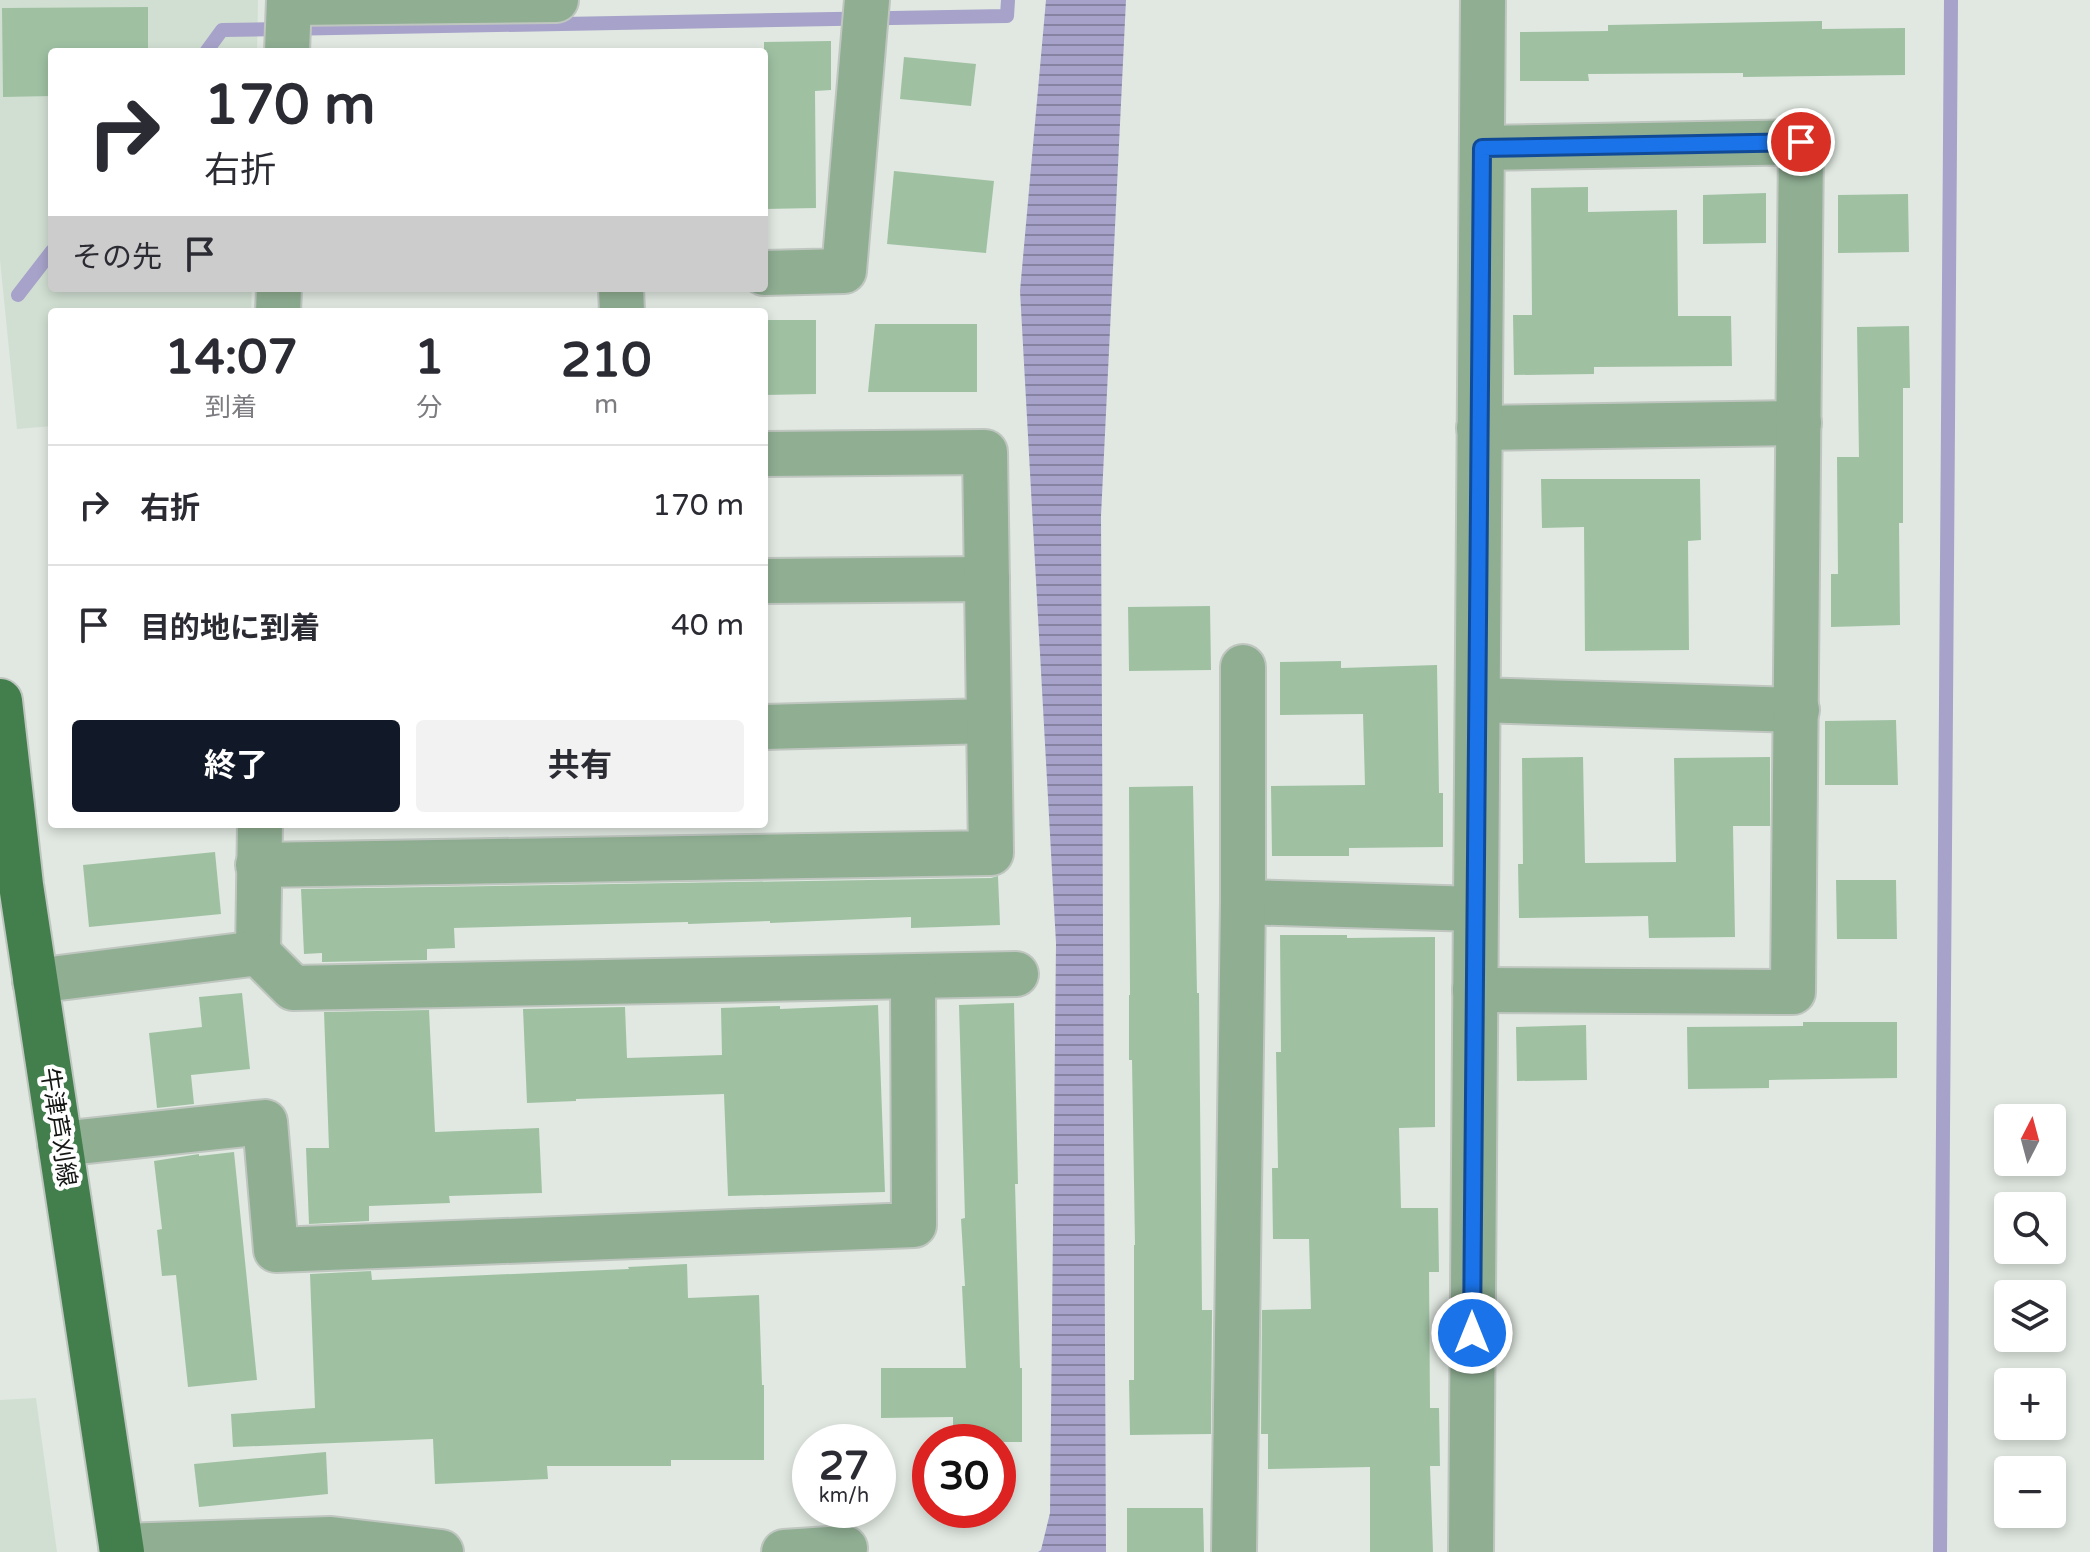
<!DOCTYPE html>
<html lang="ja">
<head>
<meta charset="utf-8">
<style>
	body { margin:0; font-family:"Varela Round","Noto Sans JP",sans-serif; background:#f2f2f3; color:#2b2b33; height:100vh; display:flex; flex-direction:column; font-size:30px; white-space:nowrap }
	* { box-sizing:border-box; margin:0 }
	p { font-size:26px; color:#7c7c81 }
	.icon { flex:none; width:44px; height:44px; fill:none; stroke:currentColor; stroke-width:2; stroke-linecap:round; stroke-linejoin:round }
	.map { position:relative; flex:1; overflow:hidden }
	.panel { position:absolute; left:48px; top:308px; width:720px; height:520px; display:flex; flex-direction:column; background:#fff; border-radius:8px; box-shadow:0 4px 12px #0003 }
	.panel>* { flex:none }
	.banner { position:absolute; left:48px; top:48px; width:720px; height:244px; border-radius:8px; box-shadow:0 4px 12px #0003; background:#fff; color:#2b2b33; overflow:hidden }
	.needle { width:52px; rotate:6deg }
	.controls { position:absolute; left:1994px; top:1104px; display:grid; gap:16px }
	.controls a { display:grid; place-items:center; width:72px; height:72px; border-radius:8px; background:#fff; box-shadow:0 4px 12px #0003; font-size:40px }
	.speed { position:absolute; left:792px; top:1424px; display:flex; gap:16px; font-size:40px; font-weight:700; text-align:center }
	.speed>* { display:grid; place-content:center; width:104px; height:104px; border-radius:50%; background:#fff; box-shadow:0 4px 12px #0003; line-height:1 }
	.speed small { font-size:20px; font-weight:400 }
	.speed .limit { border:12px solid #d22; background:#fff; color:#111 }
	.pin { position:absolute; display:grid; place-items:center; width:68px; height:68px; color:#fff; margin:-34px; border:4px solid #fff; border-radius:50%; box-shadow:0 2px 8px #0007 }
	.me { position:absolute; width:88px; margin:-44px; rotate:0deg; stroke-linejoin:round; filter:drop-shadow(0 0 6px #0008) }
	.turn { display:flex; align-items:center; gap:28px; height:168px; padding:0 24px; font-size:36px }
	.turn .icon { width:104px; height:104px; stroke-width:2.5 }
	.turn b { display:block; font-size:56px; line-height:68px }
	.then { display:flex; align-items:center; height:76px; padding:0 24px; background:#0003; gap:16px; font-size:30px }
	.eta { display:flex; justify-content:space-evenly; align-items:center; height:136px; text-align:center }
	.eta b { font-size:48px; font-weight:700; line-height:56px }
	.button { display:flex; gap:16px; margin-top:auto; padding:16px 24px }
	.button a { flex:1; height:92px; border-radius:8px; background:#111827; color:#fff; font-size:32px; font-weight:700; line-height:92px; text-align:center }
	.button a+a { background:#f2f2f3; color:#2b2b33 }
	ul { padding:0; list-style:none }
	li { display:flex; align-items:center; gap:24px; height:120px; padding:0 24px; border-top:2px solid #e1e1e2 }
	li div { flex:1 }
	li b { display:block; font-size:30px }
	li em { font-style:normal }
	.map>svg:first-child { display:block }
</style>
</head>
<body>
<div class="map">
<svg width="2090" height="1552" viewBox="0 0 2090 1552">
	<defs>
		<pattern id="water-rules" width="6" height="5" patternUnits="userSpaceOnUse" patternTransform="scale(2)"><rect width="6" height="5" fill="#a6a2c9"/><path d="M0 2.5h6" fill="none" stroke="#8683a2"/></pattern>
	</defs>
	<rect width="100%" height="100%" fill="#e0e8e1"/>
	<!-- built -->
	<g fill="#d1dfd2">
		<path d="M 0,0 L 258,0 L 257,52 L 52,52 L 52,288 L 252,288 L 251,312 L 52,312 L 52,426 L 17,429 L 0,260 Z"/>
		<path d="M 36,1398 L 57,1552 L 0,1552 L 0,1400 Z"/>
	</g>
	<!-- water -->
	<path fill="url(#water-rules)" d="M 1046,0 L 1126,0 L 1101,516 L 1106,1552 L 1038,1552 L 1041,1550 L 1050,1513 L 1056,943 L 1020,291 Z"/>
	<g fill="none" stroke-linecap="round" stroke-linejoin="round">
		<!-- stream -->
		<g stroke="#a6a2c9" stroke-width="14">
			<path d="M 206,52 L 222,30 L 1007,16 L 1008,0"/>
			<path d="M 18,295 L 52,251"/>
			<path d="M 1940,1552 L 1951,0"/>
		</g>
	</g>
	<!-- building -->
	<g fill="#9fc1a2">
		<path d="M 148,7 L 148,52 L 52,52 L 52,96 L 3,97 L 2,8 Z"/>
		<path d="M 1822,21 L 1822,29 L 1905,28 L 1905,75 L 1743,77 L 1743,73 L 1588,74 L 1589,81 L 1520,81 L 1520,32 L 1608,31 L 1608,25 Z"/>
		<path d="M 831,41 L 831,90 L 815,91 L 816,208 L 764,209 L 764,42 Z"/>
		<path d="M 904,57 L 976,64 L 971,106 L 900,99 Z"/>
		<path d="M 894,171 L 994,181 L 986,253 L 887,244 Z"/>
		<path d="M 1588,187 L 1588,212 L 1677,210 L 1678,316 L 1731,316 L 1732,366 L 1594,367 L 1594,374 L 1514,375 L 1513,315 L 1532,315 L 1531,188 Z"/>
		<path d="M 1766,193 L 1766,243 L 1703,244 L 1703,195 Z"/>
		<path d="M 1908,194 L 1909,252 L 1838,253 L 1838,195 Z"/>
		<path d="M 764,320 L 816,320 L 816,394 L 764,395 Z"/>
		<path d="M 875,324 L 977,324 L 977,392 L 868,392 Z"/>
		<path d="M 1909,326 L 1910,388 L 1903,388 L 1903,523 L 1899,523 L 1900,625 L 1831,627 L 1831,574 L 1838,574 L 1837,457 L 1859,457 L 1857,327 Z"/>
		<path d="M 1541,479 L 1700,479 L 1701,540 L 1688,541 L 1689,650 L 1585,651 L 1584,527 L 1542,528 Z"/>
		<path d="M 1210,606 L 1211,670 L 1129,671 L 1128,607 Z"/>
		<path d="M 1341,661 L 1341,668 L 1437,665 L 1439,793 L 1443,793 L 1443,847 L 1349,848 L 1349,856 L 1272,856 L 1271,786 L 1365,785 L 1363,714 L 1280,715 L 1280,662 Z"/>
		<path d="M 1896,720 L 1898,785 L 1825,785 L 1825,721 Z"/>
		<path d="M 1583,757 L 1585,863 L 1676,862 L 1674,758 L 1770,757 L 1770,826 L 1733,826 L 1735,937 L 1649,938 L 1648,916 L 1519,918 L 1518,864 L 1523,864 L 1522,758 Z"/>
		<path d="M 1193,786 L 1197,993 L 1199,993 L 1202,1310 L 1212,1310 L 1211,1434 L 1130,1435 L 1129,1380 L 1134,1380 L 1134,1245 L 1135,1245 L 1132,1060 L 1129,1060 L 1129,995 L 1130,995 L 1129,787 Z"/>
		<path d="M 215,852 L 221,914 L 89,927 L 83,865 Z"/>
		<path d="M 998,876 L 1000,925 L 911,928 L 911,917 L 770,923 L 770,921 L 688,924 L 688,922 L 454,928 L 455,948 L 427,949 L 427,960 L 322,962 L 322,953 L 304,954 L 301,889 L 991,878 Z"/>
		<path d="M 1836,880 L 1896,880 L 1897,939 L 1837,939 Z"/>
		<path d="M 1280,935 L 1347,935 L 1347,938 L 1435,937 L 1435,1127 L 1399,1128 L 1401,1208 L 1438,1208 L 1439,1272 L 1429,1272 L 1430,1408 L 1439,1408 L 1440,1466 L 1430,1466 L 1433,1552 L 1370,1552 L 1370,1467 L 1268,1469 L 1268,1434 L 1261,1434 L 1262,1310 L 1311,1309 L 1309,1239 L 1273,1239 L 1272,1168 L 1278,1168 L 1276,1052 L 1281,1052 Z"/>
		<path d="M 242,993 L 250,1069 L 191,1075 L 194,1104 L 157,1108 L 149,1033 L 202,1027 L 199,997 Z"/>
		<path d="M 1014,1003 L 1018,1184 L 1015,1184 L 1020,1368 L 1022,1368 L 1022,1442 L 953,1442 L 953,1417 L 881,1418 L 881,1368 L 966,1368 L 962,1286 L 965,1286 L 961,1219 L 965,1218 L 959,1005 Z"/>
		<path d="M 878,1005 L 885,1192 L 728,1196 L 724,1094 L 576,1099 L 576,1101 L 527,1103 L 523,1009 L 625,1007 L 627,1058 L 722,1055 L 721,1008 L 780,1006 L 780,1009 Z"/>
		<path d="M 429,1010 L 435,1132 L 539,1128 L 542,1193 L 449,1196 L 450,1203 L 369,1206 L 369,1221 L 309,1224 L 306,1148 L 329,1148 L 324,1012 Z"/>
		<path d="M 1803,1022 L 1897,1022 L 1897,1078 L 1769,1080 L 1769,1088 L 1688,1089 L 1687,1027 L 1803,1026 Z"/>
		<path d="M 1586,1025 L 1587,1080 L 1517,1081 L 1516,1027 Z"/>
		<path d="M 234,1152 L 257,1380 L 188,1387 L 176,1275 L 162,1276 L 157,1230 L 162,1229 L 154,1161 L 199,1154 L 199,1156 Z"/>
		<path d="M 687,1264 L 688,1298 L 759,1295 L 762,1385 L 764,1385 L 764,1460 L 671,1460 L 671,1466 L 547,1466 L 548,1479 L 435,1484 L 433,1439 L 233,1447 L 231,1414 L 315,1408 L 310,1274 L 371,1271 L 372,1280 L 629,1269 L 628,1267 Z"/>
		<path d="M 326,1452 L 328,1494 L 199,1507 L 194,1464 Z"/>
		<path d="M 1127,1508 L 1203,1508 L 1204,1552 L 1127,1552 Z"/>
	</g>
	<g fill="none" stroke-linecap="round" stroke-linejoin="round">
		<defs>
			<g id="minor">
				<path d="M 289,3 L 556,0"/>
				<path d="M 287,52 L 289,0"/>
				<path d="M 764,273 L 844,271 L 867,0"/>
				<path d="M 621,288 L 622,312"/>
				<path d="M 278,312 L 279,288"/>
				<path d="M 1479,428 L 1799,423"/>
				<path d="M 764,581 L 987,579"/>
				<path d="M 1478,700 L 1797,710"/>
				<path d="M 764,727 L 989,721"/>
				<path d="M 258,865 L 991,853 L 985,452 L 764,454"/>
				<path d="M 1243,902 L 1476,909"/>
				<path d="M 258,953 L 260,824"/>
				<path d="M 35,981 L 258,953 L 293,988 L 1016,974"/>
				<path d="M 1475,990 L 1793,992 L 1801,142 L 1482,148"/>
				<path d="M 60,1144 L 265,1122 L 276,1250 L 914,1225 L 913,978"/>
				<path d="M 121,1546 L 331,1539 L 441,1552"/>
				<path d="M 784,1552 L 845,1548"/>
				<path d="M 1234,1552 L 1243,902 L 1243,667"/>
				<path d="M 1471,1552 L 1483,0"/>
			</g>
			<path id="major" d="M 0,701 L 21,885 L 122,1552"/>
		</defs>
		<!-- minor casing -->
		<use href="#minor" stroke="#bfc6c0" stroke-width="48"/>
		<!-- major casing -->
		<use href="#major" stroke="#bfc6c0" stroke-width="48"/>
		<!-- minor -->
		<use href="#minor" stroke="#8fae92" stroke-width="44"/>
		<!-- major -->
		<use href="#major" stroke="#437f4d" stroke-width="44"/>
	</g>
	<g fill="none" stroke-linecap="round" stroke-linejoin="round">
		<defs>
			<path id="route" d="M 1472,1333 L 1482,148 L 1801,142"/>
		</defs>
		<!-- route casing -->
		<use href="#route" stroke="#114b97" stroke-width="20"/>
		<!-- route -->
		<use href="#route" stroke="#1a73e8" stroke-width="14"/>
	</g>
	<g text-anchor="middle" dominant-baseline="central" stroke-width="8" stroke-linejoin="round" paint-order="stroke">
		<!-- street labels -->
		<g font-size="24" fill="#131613" stroke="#fff">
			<text transform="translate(58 1127) rotate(81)">牛津芦刈線</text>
		</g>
	</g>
</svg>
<div class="controls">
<a><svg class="needle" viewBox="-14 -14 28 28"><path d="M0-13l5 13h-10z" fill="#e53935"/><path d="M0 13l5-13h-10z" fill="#7c7c81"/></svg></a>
<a><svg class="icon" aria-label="search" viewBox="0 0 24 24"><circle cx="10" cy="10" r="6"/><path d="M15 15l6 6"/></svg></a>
<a><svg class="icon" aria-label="layers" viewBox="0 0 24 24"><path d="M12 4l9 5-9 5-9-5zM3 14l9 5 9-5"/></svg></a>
<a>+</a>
<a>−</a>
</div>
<div class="speed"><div>27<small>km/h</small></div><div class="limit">30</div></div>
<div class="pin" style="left:1801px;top:142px;background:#d93025"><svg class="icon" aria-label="arrive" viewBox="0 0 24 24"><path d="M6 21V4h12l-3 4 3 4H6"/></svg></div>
<svg class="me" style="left:1472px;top:1333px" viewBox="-20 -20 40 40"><circle r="17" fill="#1a73e8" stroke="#fff" stroke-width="3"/><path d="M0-11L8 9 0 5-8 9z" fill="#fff"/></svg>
<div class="banner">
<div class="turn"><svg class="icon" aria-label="right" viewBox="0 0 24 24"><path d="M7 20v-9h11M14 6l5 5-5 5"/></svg><div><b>170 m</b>右折</div></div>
<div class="then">その先<svg class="icon" aria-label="arrive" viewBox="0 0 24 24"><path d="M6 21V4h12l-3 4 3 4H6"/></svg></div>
</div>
<section class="panel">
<div class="eta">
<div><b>14:07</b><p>到着</p></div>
<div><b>1</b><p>分</p></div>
<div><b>210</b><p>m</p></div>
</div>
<ul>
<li><svg class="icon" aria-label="right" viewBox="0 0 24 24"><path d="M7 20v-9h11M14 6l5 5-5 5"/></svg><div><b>右折</b></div><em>170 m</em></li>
<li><svg class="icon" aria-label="arrive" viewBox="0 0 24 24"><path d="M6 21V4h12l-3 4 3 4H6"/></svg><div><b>目的地に到着</b></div><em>40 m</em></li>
</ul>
<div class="button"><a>終了</a><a>共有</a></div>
</section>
</div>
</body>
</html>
